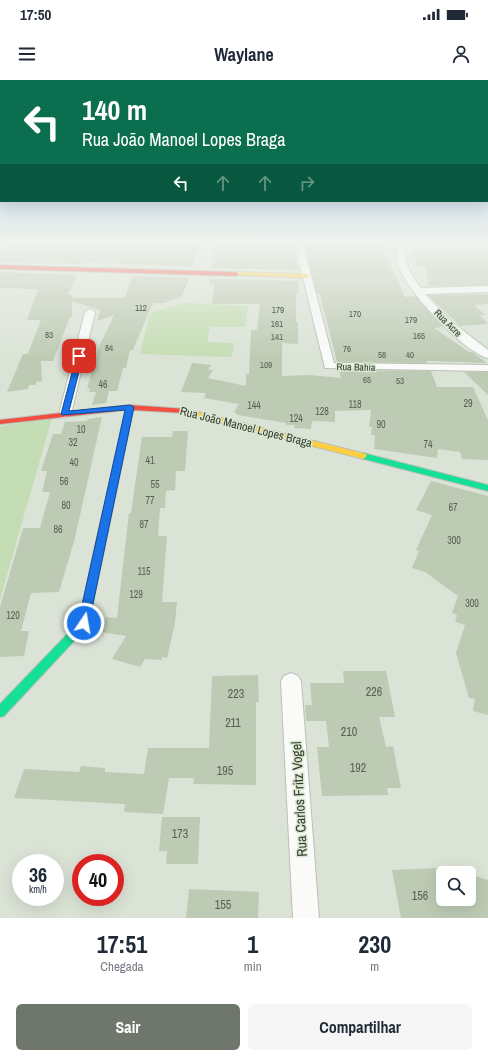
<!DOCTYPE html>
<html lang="pt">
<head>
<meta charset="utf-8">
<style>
	body { margin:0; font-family:"Archivo Narrow",sans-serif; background:#f6f6f7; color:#1f2937; height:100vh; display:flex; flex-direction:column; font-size:15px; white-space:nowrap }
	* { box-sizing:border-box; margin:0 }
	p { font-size:13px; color:#747a83 }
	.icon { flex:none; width:22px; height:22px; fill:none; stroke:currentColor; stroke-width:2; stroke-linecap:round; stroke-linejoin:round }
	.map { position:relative; height:838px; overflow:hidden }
	.side { display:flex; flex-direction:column; background:#fff; flex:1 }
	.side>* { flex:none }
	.guide { position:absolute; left:0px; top:0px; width:488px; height:122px; box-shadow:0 4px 16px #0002; background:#0b6e4f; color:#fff; overflow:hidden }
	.controls { position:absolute; left:436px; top:786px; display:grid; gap:8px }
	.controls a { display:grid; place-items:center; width:40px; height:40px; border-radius:6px; background:#fff; box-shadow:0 4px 16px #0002; font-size:20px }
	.speed { position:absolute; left:12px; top:774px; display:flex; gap:8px; font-size:20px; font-weight:700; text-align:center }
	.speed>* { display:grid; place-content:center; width:52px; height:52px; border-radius:50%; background:#fff; box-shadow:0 4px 16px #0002; line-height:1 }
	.speed small { font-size:10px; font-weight:400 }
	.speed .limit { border:6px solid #d22; background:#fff; color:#111 }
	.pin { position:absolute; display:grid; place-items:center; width:34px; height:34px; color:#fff; margin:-17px; border-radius:8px; box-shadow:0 2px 6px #0006 }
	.me { position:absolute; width:44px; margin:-22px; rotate:12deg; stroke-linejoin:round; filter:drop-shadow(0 0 3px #0008) }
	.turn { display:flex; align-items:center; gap:14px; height:84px; padding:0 16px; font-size:18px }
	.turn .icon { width:52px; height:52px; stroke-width:2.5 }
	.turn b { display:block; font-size:28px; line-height:34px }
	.lanes { display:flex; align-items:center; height:38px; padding:0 16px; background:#0003; justify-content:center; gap:20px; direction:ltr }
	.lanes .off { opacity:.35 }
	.eta { display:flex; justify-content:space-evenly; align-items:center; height:68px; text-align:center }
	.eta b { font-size:24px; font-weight:800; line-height:28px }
	.cta { display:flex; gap:8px; margin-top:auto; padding:8px 16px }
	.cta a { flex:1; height:46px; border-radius:6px; background:#6f766b; color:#fff; font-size:16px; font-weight:800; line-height:46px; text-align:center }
	.cta a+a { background:#f6f6f7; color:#1f2937 }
	.status { display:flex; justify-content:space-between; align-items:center; height:28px; padding:0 20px; background:#fff; direction:ltr }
	.status svg { height:11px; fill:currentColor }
	header { display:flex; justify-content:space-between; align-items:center; height:52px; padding:0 16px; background:#fff; font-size:18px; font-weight:800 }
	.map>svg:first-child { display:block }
</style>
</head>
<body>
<div class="status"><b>17:50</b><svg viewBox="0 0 49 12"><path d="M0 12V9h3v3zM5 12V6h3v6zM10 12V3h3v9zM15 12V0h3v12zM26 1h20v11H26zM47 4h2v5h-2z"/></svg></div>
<header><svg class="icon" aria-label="menu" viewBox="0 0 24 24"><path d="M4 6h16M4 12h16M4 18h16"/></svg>Waylane<svg class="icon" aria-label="person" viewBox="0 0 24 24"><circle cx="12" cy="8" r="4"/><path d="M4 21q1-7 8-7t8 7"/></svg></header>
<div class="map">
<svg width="488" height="838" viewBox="0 0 488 838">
	<rect width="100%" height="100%" fill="#dbe3d6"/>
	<!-- green -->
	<g fill="#c5ddb4">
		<path d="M 183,223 L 248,226 L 245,247 L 210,247 L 207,262 L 234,263 L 232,277 L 140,274 L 150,233 Z"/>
		<path d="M 52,338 L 1,516 L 0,519 L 0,346 Z"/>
	</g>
	<!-- building -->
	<g fill="#becbb4">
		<path d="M 13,161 L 147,161 L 200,165 L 192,187 L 83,182 L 82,184 L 0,182 L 0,174 Z"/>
		<path d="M 310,161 L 379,161 L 405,217 L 416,216 L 443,247 L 434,248 L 469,272 L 472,272 L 487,283 L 427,281 L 427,283 L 337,282 L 320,214 L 317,214 L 313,198 L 314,195 L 312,194 L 305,166 L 311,166 Z"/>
		<path d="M 215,165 L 294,166 L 299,190 L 212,188 Z"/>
		<path d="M 410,170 L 486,170 L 488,174 L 488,205 L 429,206 L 425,186 L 418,186 Z"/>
		<path d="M 0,192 L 77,195 L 68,215 L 72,215 L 72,218 L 125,218 L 132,196 L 189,198 L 182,216 L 164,223 L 153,223 L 133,270 L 130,270 L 126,288 L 123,288 L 117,311 L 109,311 L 106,323 L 92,325 L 96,312 L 89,312 L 90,308 L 87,308 L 99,267 L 114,235 L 97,241 L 100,230 L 72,221 L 72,237 L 70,237 L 53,281 L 41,281 L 42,301 L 36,302 L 36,305 L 29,305 L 28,309 L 7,312 L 23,274 L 28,274 L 41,240 L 27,240 L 38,209 L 0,208 Z"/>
		<path d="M 211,199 L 299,201 L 298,214 L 296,214 L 296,242 L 298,242 L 298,264 L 282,263 L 282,296 L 310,295 L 341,298 L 339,290 L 431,291 L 437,307 L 473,307 L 488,340 L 488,380 L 462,379 L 460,372 L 438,369 L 437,378 L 374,369 L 375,355 L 371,355 L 372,347 L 369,347 L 371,330 L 335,331 L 335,342 L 312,341 L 311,349 L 294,348 L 295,345 L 286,345 L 286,343 L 238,335 L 234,332 L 239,324 L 204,318 L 206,313 L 181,312 L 192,283 L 211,285 L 208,290 L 213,290 L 208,298 L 246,306 L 246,294 L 249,294 L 251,250 L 257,250 L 260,224 L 212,224 L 215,203 L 210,205 Z"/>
		<path d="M 488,214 L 488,224 L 474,225 L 485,235 L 480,235 L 488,244 L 460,246 L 428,215 Z"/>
		<path d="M 464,292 L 488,292 L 488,315 Z"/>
		<path d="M 102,337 L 75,458 L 59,512 L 31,513 L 21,551 L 29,551 L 24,576 L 0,577 L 0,527 L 23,448 L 40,448 L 50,412 L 42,412 L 47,391 L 41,391 L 53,354 L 61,354 L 65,342 L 87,341 L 88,339 Z"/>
		<path d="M 173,351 L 188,351 L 185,391 L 176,391 L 175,410 L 166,411 L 165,428 L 160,428 L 158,456 L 167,456 L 162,522 L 177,522 L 175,543 L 167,578 L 162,577 L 162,580 L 145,579 L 140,587 L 112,579 L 126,556 L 100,552 L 106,537 L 117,538 L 129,433 L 131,433 L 142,357 L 172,357 Z"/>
		<path d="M 431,401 L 488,416 L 488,635 L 473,631 L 475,619 L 469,618 L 456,573 L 465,545 L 455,542 L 457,535 L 452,533 L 458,516 L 425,492 L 412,488 L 419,471 L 416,470 L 432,435 L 416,430 Z"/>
		<path d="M 343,591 L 386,591 L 395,637 L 379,637 L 386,667 L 393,666 L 401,708 L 387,708 L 388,715 L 322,716 L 317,667 L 329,667 L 326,641 L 306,641 L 305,625 L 312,625 L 310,603 L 344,603 Z"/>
		<path d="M 258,595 L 259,622 L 256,622 L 256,705 L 193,704 L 194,698 L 169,698 L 163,734 L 124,732 L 125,724 L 14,718 L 24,689 L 79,692 L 81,686 L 105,688 L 105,692 L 144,694 L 148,668 L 209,668 L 212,596 Z"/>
		<path d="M 162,737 L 200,737 L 198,784 L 166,784 L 167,771 L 159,771 Z"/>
		<path d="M 438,788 L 443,819 L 469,819 L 469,794 L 488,800 L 488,838 L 401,838 L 392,790 Z"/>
		<path d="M 189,809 L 259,812 L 258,838 L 186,838 Z"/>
	</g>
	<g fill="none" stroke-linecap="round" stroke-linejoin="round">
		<defs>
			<g id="street">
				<path d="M 225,161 L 302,161 L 334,283 L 488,285 L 488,291 L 325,288 L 295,165 L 229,164 Z"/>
				<path d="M 402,161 L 410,161 L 409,163 L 488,163 L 488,169 L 406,169 C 403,183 412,197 421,208 L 488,206 L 488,212 L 425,214 L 452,242 L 488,270 L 488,278 C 463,272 404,208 398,184 C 396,176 397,168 402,161 Z"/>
				<path d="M 90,229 L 95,232 L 71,334 L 65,338 L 60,337 L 59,334 L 85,232 Z"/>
				<path d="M 291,593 L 298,596 L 301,601 L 319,838 L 293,838 L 281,601 L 284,596 Z"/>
			</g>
			<g id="fast">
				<path d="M 363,373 L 488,405 L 488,411 L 360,378 L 359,376 L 360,374 Z"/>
				<path d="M 97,477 L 101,478 L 102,480 L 88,546 L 4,636 L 0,637 L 0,624 L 79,542 L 92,480 L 93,478 Z"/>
			</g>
			<g id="slow">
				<path d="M 236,192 L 306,194 L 309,196 L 306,198 L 234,195 L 234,193 Z"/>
				<path d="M 182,329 L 185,329 L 366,374 L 367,376 L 363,379 L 360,378 L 182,333 Z"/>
			</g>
			<g id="jam">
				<path d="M 0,185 L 236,192 L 239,194 L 236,196 L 0,189 Z"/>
				<path d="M 130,325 L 185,329 L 189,331 L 185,333 L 133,330 L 102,480 L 101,482 L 93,482 L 92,480 L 126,330 L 0,344 L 0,340 Z"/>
			</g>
		</defs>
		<!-- street casing -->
		<use href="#street" stroke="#b9c0b6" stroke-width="2"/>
		<!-- fast casing -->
		<use href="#fast" stroke="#b9c0b6" stroke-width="2"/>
		<!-- slow casing -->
		<use href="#slow" stroke="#b9c0b6" stroke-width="2"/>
		<!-- jam casing -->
		<use href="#jam" stroke="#b9c0b6" stroke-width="2"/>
		<!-- street -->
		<use href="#street" fill="#fafbf9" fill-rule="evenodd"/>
		<!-- fast -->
		<use href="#fast" fill="#16e098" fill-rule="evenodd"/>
		<!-- slow -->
		<use href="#slow" fill="#ffcf43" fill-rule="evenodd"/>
		<!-- jam -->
		<use href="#jam" fill="#f24e42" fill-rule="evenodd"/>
	</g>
	<!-- sky -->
	<linearGradient id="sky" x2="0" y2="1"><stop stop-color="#93bfea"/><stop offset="0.58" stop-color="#eff2ed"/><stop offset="1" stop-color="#eff2ed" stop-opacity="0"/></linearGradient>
	<rect width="488" height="278" fill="url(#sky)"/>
	<!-- route -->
	<path fill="#1a73e8" stroke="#114b97" d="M 77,274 L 83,276 L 69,331 L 130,325 L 134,327 L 89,543 L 84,547 L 78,543 L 125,330 L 62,335 L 61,334 Z"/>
	<g text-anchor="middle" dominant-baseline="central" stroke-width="3" stroke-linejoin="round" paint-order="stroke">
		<!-- far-number labels -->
		<g font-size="9" fill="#575f52">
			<text x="141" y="228">112</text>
			<text x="278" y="230">179</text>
			<text x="355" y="234">170</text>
			<text x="411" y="240">179</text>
			<text x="277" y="244">161</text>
			<text x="49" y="255">83</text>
			<text x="419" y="256">165</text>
			<text x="277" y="257">141</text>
			<text x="109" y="268">84</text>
			<text x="347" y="269">76</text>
			<text x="382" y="275">58</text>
			<text x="410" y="275">40</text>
			<text x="266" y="285">109</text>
			<text x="367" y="300">65</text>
			<text x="400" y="301">53</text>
		</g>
		<!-- far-street labels -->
		<g font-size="10" fill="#353b31" stroke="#dae8d1">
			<text transform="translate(448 243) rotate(45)">Rua Acre</text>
			<text transform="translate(356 287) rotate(1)">Rua Bahia</text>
		</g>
		<!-- number labels -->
		<g font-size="10" fill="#575f52">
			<text x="103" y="304">46</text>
			<text x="468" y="323">29</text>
			<text x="355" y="324">118</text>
			<text x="254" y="325">144</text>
			<text x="322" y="331">128</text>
			<text x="296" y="338">124</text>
			<text x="381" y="344">90</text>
			<text x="81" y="349">10</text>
			<text x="73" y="362">32</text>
			<text x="428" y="364">74</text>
			<text x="150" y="380">41</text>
			<text x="74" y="382">40</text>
			<text x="64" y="401">56</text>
			<text x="155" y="404">55</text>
			<text x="150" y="420">77</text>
			<text x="66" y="425">80</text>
			<text x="453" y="427">67</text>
			<text x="144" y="444">87</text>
			<text x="58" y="449">86</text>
			<text x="454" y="460">300</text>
			<text x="144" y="491">115</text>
			<text x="136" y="514">129</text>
			<text x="472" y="523">300</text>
			<text x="13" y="535">120</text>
		</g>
		<!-- street labels -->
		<g font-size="12" fill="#353b31" stroke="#dae8d1">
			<text transform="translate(246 347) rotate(14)">Rua João Manoel Lopes Braga</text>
		</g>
		<!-- near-number labels -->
		<g font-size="12" fill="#575f52">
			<text x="374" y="612">226</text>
			<text x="236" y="614">223</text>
			<text x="233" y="643">211</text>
			<text x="349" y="652">210</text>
			<text x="358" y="688">192</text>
			<text x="225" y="691">195</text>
			<text x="180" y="754">173</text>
			<text x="420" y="816">156</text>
			<text x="223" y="825">155</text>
		</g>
		<!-- near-street labels -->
		<g font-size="14" fill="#353b31" stroke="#dae8d1">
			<text transform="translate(299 719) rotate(-93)">Rua Carlos Fritz Vogel</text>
		</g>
	</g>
</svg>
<div class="controls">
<a><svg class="icon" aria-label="search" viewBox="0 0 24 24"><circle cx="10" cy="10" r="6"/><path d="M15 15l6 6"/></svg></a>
</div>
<div class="speed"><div>36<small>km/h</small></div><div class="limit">40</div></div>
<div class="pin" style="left:79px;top:276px;background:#d93025"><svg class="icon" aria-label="arrive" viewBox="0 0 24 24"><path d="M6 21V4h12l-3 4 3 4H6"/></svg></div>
<svg class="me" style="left:84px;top:543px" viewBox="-20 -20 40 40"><circle r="17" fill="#1a73e8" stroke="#fff" stroke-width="3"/><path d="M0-11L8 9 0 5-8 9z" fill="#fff"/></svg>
<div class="guide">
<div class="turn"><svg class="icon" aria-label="left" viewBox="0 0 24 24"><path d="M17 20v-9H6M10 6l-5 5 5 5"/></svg><div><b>140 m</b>Rua João Manoel Lopes Braga</div></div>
<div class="lanes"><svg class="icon" aria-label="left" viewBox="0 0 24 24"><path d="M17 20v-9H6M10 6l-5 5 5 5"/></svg><svg class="icon off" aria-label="ahead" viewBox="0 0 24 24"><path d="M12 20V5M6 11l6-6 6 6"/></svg><svg class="icon off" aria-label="ahead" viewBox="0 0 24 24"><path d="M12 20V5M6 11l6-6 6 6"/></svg><svg class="icon off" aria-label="right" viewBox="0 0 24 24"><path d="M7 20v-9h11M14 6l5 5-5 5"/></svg></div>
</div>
</div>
<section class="side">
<div class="eta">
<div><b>17:51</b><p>Chegada</p></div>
<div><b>1</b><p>min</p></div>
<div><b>230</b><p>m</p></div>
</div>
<div class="cta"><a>Sair</a><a>Compartilhar</a></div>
</section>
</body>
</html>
